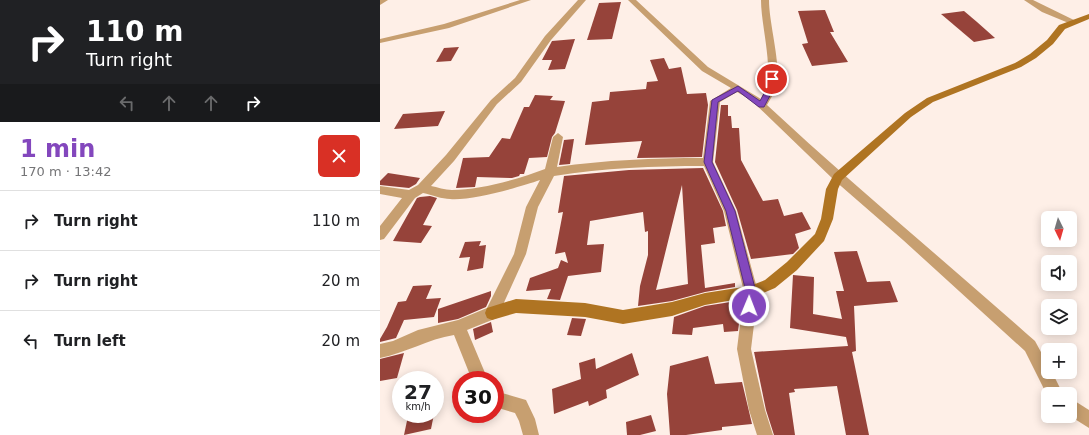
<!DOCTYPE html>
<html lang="en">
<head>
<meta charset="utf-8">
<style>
	body { margin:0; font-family:"DejaVu Sans",sans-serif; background:#f6f6f6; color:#202124; height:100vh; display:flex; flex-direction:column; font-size:15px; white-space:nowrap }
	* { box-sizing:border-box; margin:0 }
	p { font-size:13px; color:#757577 }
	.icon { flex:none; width:22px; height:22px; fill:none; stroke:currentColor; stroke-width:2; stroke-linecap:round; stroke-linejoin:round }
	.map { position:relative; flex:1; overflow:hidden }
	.side { display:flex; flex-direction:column; background:#fff; width:380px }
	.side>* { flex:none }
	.banner { background:#202124; color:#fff; overflow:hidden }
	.needle { width:26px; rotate:175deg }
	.buttons { position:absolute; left:661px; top:211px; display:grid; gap:8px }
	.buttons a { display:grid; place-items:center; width:36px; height:36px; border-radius:6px; background:#fff; box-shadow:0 2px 10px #0003; font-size:20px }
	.speed { position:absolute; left:12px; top:371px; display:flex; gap:8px; font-size:20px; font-weight:700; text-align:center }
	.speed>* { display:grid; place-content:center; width:52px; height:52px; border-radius:50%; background:#fff; box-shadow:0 2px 10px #0003; line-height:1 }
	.speed small { font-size:10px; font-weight:400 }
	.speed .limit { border:6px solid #d22; background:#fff; color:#111 }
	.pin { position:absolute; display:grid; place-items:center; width:34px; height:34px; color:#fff; margin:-17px; border:2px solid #fff; border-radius:50%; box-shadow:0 1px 4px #0007 }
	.me { position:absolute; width:44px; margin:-22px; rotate:1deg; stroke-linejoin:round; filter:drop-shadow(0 0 3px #0008) }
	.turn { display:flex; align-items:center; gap:14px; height:84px; padding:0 20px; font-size:18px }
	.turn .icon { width:52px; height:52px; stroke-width:2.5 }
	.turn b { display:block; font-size:28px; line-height:34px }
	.lanes { display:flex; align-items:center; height:38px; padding:0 20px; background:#0003; justify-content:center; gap:20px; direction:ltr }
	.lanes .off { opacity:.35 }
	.round { display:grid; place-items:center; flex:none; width:42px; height:42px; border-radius:6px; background:#f6f6f6 }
	.overview { display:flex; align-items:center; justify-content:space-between; height:68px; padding:0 20px }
	h1 { font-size:24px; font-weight:700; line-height:30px; color:#8347bd }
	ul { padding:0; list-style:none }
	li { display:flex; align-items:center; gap:12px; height:60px; padding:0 20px; border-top:1px solid #e0e0e0 }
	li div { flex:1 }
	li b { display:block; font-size:15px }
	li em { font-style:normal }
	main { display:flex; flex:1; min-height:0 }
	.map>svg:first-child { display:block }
</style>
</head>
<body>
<main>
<section class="side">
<div class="banner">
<div class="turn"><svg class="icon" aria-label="right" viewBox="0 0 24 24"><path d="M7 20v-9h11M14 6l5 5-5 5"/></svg><div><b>110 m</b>Turn right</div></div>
<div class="lanes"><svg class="icon off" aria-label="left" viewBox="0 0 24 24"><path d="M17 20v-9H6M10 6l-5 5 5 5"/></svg><svg class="icon off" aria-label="ahead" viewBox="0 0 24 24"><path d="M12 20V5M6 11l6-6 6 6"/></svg><svg class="icon off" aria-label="ahead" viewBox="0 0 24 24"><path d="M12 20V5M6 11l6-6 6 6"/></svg><svg class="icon" aria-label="right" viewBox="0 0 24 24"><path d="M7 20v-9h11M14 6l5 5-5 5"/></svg></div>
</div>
<div class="overview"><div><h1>1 min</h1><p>170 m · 13:42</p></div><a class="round" style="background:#d93025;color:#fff"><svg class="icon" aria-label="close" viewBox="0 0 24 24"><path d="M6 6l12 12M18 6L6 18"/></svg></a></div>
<ul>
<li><svg class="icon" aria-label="right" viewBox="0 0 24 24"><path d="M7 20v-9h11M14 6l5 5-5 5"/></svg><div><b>Turn right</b></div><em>110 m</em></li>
<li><svg class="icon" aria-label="right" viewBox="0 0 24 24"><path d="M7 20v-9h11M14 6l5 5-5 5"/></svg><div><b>Turn right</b></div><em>20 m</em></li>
<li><svg class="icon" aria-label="left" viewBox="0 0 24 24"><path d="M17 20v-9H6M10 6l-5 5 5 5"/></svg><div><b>Turn left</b></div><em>20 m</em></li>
</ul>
</section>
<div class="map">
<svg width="709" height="435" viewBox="0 0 709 435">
	<rect width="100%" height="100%" fill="#feefe7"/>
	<!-- building -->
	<g fill="#96433a" fill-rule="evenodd">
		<path d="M 241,2 L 232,39 L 207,40 L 219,3 Z"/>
		<path d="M 445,10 L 454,32 L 450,32 L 468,62 L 432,66 L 422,44 L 428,43 L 418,11 Z"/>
		<path d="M 584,11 L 597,22 L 615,38 L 594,42 L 561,14 Z"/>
		<path d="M 195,39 L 185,69 L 168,70 L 172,60 L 162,60 L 172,41 Z"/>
		<path d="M 79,47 L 71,61 L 56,62 L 64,48 Z"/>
		<path d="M 284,58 L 289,69 L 301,67 L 307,94 L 326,93 L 328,105 L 322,157 L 257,158 L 262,141 L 205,145 L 212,102 L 229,100 L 230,92 L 266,89 L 267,82 L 278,81 L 270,60 Z"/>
		<path d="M 155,95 L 173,96 L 170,100 L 185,101 L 175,133 L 172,137 L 167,157 L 149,158 L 144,174 L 140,174 L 139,176 L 132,178 L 97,177 L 95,187 L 76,188 L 83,158 L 109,157 L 122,138 L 130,139 L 144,107 L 149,107 Z"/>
		<path d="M 341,105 L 348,105 L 348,116 L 351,116 L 352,128 L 359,128 L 361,160 L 383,201 L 398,199 L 404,216 L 422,212 L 431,229 L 415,234 L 419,248 L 413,254 L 371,259 L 357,210 L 335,162 Z"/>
		<path d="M 65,111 L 58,126 L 14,129 L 23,114 Z"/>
		<path d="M 194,139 L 190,164 L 179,165 L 184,140 Z"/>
		<path d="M 323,168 L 343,211 L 346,226 L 333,228 L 335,243 L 321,245 L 325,288 L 355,283 L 355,287 L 325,292 L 292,301 L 258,306 L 260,286 L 268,255 L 268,231 L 265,232 L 263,212 L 210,221 L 207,245 L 224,244 L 221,272 L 188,276 L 180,300 L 167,299 L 171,289 L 146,291 L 150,278 L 178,268 L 181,260 L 188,263 L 185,252 L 175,254 L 183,212 L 178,213 L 184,176 L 249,170 ZM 302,185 L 308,284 L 276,290 Z"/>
		<path d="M 8,173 L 40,178 L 36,184 L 29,188 L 0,185 L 0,181 Z"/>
		<path d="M 50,196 L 57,198 L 43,225 L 52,226 L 41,243 L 13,241 L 37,198 L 40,197 Z"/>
		<path d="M 101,241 L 99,246 L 106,245 L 103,268 L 87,271 L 90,257 L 79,258 L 85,242 Z"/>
		<path d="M 477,251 L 487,282 L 510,281 L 518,302 L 474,306 L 476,351 L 472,352 L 489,435 L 466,435 L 457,386 L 414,389 L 415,392 L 409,393 L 415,435 L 394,435 L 386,410 L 374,352 L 468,346 L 466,337 L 410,328 L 413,275 L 434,277 L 433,314 L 462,319 L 456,291 L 464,291 L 454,252 Z"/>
		<path d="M 52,285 L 46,299 L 61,298 L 54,317 L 24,320 L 16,338 L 0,342 L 0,339 L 7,327 L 18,302 L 26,301 L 33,286 Z"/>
		<path d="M 111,291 L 111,296 L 106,307 L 78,319 L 58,323 L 58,309 Z"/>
		<path d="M 357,301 L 360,316 L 358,331 L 344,332 L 343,324 L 313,328 L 312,335 L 292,334 L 294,317 L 325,306 Z"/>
		<path d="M 192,318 L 206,319 L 201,336 L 187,335 Z"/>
		<path d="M 111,322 L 113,332 L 95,340 L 93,329 Z"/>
		<path d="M 24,353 L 17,378 L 0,381 L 0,359 Z"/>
		<path d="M 252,353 L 259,375 L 226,390 L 227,398 L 209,406 L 208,401 L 174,414 L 172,389 L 201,379 L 199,363 L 215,358 L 216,369 Z"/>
		<path d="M 328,356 L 335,384 L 362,382 L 372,424 L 342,427 L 342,430 L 306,435 L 290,435 L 287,394 L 290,366 Z"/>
		<path d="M 35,414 L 54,414 L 51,429 L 24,435 L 28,416 Z"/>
		<path d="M 271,415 L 276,431 L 260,435 L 247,435 L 246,422 Z"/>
	</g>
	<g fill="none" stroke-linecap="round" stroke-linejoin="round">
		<!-- street -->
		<g fill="#c79f70" fill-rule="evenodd">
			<path d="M 0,0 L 8,0 L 0,5 Z"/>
			<path d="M 140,0 L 151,0 L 69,28 L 0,43 L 0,39 L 64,24 Z"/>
			<path d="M 198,0 L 206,0 L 171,40 L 141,82 L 117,104 L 74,161 L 51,186 C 57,187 65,190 72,190 C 100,190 139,179 165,169 L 173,137 L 178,133 L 183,137 L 177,167 C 225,160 274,158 323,158 L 330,101 L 351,88 L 322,71 L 248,0 L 256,0 L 328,67 L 381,99 C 382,95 385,92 386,88 C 393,66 381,25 381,0 L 389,0 C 389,25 402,66 396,88 C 394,94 390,99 387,105 C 474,186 566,262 655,341 L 668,365 L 668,372 L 672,372 L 683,394 L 668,394 L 668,397 L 645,351 L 523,240 L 454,180 L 371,100 L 357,92 L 340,102 L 333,162 L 356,211 L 378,292 L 371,349 L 385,410 L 393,435 L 377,435 L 369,410 L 357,349 L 364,292 L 344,211 L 324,166 C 274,166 224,168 174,176 L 158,207 L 146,254 L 117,318 L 87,330 L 108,380 L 92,380 L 74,335 C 48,339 26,353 0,358 L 0,344 L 13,341 L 38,330 L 78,320 L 107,308 L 134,254 L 146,207 L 160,180 C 140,187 91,201 70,199 C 62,199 52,195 43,193 L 35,198 L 4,239 L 0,240 L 0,226 L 22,198 L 0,194 L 0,186 L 29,190 L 38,185 L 66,155 L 111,100 L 135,78 L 165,36 Z"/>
			<path d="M 644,0 L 653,0 L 698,22 L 694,24 L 691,24 L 662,12 Z"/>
			<path d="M 115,391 L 146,400 L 155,419 L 159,435 L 143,435 L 139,421 L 135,413 L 115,407 Z"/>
			<path d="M 690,398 L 709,410 L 709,428 L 690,416 Z"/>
		</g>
		<!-- secondary -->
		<path fill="#af7422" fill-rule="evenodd" d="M 709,14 L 709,19 L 685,29 L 673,44 L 656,58 L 641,67 L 553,102 L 531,117 L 462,180 L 458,189 L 453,219 L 444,241 L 417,270 L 395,288 L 376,296 L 325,305 L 292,316 L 243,324 L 205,317 L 136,313 L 112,320 L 107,318 L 105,313 L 107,308 L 136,299 L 205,303 L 243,310 L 292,302 L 325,293 L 370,286 L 385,280 L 407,262 L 435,234 L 441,219 L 446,189 L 454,174 L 525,113 L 547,98 L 635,63 L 650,54 L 667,40 L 679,25 Z"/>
	</g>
	<!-- route -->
	<path fill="#8347bd" stroke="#552e7b" d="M 390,77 L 395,79 L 394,88 L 384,107 L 379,107 L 358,91 L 338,102 L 332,162 L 355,211 L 376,292 L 373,309 L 369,311 L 366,309 L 364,306 L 366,292 L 346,211 L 324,162 L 332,100 L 358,86 L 380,101 L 387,88 Z"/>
</svg>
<div class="buttons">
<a><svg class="needle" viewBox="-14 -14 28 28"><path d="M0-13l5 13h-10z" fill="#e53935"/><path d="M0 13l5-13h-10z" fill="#757577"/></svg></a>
<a><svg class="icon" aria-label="sound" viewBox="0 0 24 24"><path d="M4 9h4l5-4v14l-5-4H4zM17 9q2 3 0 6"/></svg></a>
<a><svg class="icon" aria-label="layers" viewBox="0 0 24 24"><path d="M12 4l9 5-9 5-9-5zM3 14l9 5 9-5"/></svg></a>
<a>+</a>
<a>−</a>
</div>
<div class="speed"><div>27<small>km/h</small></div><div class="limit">30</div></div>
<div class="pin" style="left:392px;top:79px;background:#d93025"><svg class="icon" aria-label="arrive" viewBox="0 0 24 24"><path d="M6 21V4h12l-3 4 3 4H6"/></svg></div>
<svg class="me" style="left:369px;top:306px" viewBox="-20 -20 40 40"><circle r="17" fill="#8347bd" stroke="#fff" stroke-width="3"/><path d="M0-11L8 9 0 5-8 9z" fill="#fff"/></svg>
</div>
</main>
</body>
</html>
